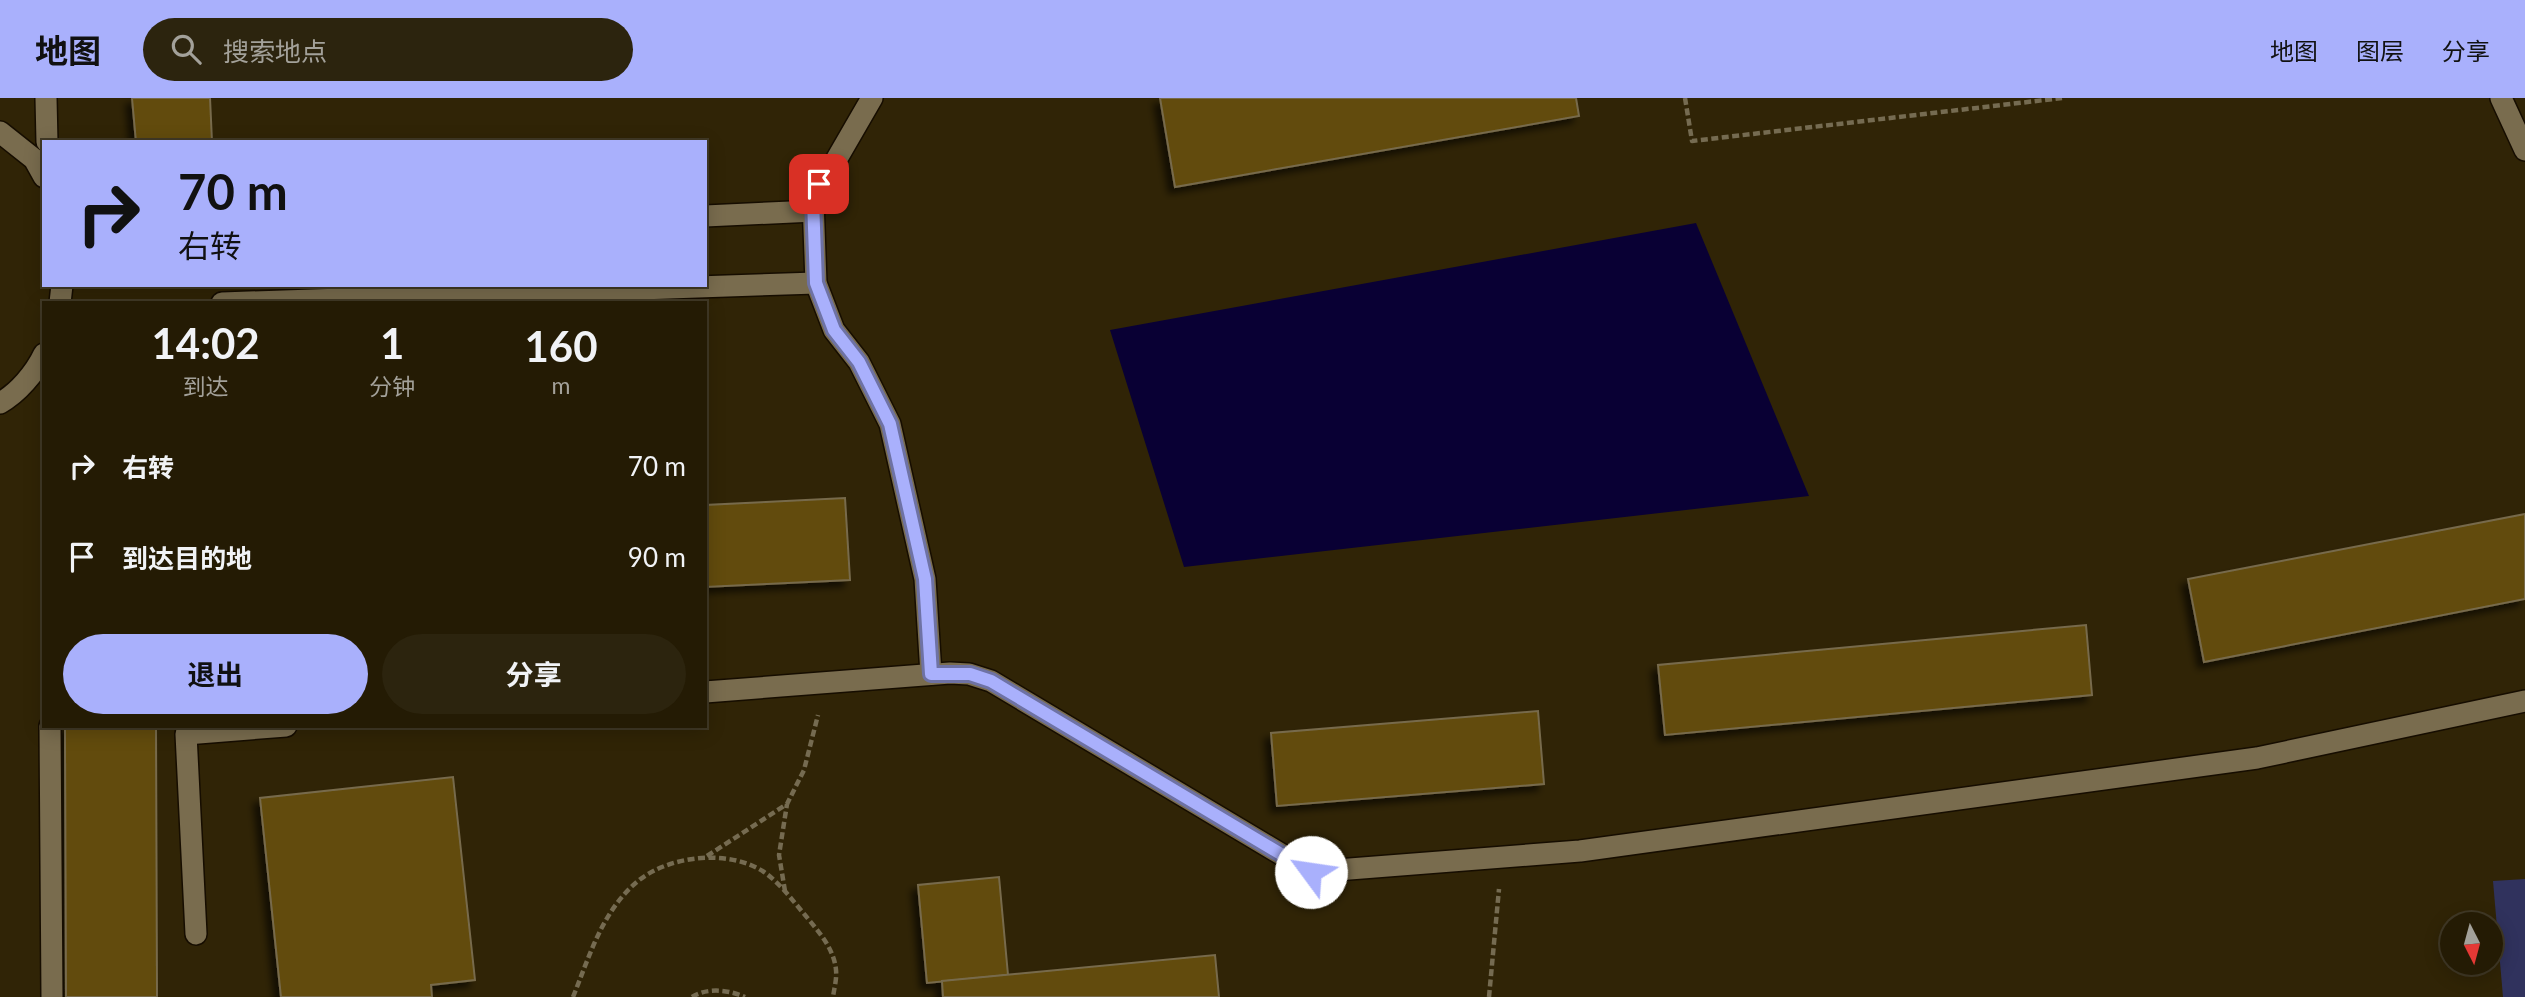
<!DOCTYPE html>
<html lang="zh">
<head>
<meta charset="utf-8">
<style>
	body { margin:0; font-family:Lato,"Noto Sans SC",sans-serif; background:#2c240e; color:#f1f3f6; height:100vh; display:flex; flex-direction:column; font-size:26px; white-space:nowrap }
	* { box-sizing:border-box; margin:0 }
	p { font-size:23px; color:#a3a19a }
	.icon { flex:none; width:38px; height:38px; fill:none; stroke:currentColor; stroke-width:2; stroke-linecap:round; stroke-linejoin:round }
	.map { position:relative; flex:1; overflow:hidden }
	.sheet { position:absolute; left:42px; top:203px; width:665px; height:427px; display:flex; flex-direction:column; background:#241b04; border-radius:0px; box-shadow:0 4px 18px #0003,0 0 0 2px #413926 }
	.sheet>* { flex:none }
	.hud { position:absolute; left:42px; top:42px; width:665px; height:147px; border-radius:0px; box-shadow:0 4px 18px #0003,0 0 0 2px #413926; background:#a9b0fc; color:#111; overflow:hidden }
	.needle { width:46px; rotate:174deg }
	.fabs { position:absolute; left:2440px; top:814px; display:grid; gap:14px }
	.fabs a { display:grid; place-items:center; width:63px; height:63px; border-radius:50%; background:#241b04; box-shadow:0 4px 18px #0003,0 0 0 2px #413926; font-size:35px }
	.pin { position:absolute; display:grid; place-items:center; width:60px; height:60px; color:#fff; margin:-30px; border-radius:14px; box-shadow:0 4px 10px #0006 }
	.me { position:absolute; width:77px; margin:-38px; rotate:301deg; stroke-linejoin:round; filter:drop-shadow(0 0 5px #0008) }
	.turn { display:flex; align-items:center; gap:24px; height:147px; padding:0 21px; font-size:32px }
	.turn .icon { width:91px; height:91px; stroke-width:2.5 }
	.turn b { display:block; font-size:49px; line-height:60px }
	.eta { display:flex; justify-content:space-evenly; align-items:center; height:119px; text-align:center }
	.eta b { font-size:42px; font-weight:700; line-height:49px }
	.cta { display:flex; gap:14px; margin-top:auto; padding:14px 21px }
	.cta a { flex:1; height:80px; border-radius:42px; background:#a9b0fc; color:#111; font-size:28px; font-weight:700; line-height:80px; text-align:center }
	.cta a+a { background:#2c240e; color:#f1f3f6 }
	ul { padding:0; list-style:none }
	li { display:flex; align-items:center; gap:21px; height:91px; padding:0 21px }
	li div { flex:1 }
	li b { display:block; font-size:26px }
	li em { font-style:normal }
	header { display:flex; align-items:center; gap:42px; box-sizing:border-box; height:98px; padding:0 35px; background:#a9b0fc; color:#111 }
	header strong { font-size:33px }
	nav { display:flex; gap:38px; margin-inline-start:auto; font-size:24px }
	.search { width:490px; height:63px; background:#2c240e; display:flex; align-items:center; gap:18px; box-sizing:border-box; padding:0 24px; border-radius:38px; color:#a3a19a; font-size:26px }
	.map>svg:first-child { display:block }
</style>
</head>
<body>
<header>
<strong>地图</strong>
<div class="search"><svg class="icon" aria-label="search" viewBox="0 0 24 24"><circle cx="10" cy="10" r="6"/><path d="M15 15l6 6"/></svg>搜索地点</div>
<nav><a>地图</a><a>图层</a><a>分享</a></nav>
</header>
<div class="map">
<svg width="2525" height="899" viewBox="0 0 2525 899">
	<defs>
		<filter id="shadow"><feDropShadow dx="-6" dy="6" stdDeviation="3.5" flood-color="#0009"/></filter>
	</defs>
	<rect width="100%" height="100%" fill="#302406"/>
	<!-- green -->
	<path fill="#30325d" d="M 2525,781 L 2525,899 L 2503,899 L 2493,783 Z"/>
	<!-- water -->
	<path fill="#090034" d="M 1696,125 L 1809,398 L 1184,469 L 1110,232 Z"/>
	<!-- building -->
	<g fill="#624b0a" stroke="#776a4c" stroke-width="2" filter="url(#shadow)">
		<path d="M 132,0 L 210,0 L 212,44 L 136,44 Z"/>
		<path d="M 1160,0 L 1576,0 L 1579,18 L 1175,89 Z"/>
		<path d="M 845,400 L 850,482 L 705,489 L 705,407 Z"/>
		<path d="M 2525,416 L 2525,501 L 2204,564 L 2188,481 Z"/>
		<path d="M 2086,527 L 2092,597 L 1665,637 L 1658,567 Z"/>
		<path d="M 1538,613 L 1544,686 L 1277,708 L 1271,635 Z"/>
		<path d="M 65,628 L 156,628 L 157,899 L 66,899 Z"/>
		<path d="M 453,679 L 475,882 L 431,887 L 432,899 L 281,899 L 260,700 Z"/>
		<path d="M 999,779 L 1008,877 L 927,885 L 918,787 Z"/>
		<path d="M 1215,857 L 1219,899 L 943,899 L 942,883 Z"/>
	</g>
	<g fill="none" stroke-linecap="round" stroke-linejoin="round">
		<defs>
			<g id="minor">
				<path d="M 46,0 L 47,44"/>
				<path d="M 872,0 L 813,102 L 816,185 L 834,232 L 859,264 L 890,326 L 925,481 L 931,576"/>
				<path d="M 2501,0 L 2525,52"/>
				<path d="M 0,34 L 34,61 L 44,79"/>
				<path d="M 705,118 L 814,113"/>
				<path d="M 60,205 L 62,187"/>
				<path d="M 222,205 L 816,185"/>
				<path d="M 0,305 C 18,295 35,275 44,256"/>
				<path d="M 705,594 L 950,575 L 969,576 L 991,583 L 1311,774 L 1580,753 L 2257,660 L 2525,603"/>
				<path d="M 50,628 L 52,899"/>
				<path d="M 196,836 L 186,636 L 286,628"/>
			</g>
		</defs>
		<!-- minor casing -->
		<use href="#minor" stroke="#160d00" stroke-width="24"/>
		<!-- path -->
		<g stroke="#756b51" stroke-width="4.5" stroke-dasharray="7 3.5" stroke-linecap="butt">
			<path d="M 1685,0 L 1692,43 L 2062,0"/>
			<path d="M 707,758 L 787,706 L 804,672 L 818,617"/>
			<path d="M 785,793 L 779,757 L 787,706"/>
			<path d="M 573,899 C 590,857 602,813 638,783 C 670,757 729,751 764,774 C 780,785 793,803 805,817 C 818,833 834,850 836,872 C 837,881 834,891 833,899"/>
			<path d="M 692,899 C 708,889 729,892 745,899"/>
			<path d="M 1489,899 L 1499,791"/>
		</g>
		<!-- minor -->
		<use href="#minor" stroke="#796c4e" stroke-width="21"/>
	</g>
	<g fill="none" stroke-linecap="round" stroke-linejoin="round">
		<defs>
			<path id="route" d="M 819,86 L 813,102 L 816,185 L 834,232 L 859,264 L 890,326 L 925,481 L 931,576 L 970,576 L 991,583 L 1311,774"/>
		</defs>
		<!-- route casing -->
		<use href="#route" stroke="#6e72a4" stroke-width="18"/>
		<!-- route -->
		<use href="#route" stroke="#a9b0fc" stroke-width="12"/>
	</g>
</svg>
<div class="fabs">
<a><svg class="needle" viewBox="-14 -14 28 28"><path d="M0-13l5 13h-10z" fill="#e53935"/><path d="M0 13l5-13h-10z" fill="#a3a19a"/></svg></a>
</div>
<div class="pin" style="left:819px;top:86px;background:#d93025"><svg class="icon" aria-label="arrive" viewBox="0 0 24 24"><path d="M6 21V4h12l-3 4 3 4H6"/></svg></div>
<svg class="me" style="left:1311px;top:774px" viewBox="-20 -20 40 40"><circle r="19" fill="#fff"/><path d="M0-13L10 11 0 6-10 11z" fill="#a9b0fc"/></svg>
<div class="hud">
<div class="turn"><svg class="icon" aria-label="right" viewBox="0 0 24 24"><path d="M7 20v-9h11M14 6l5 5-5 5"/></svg><div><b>70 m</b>右转</div></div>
</div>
<section class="sheet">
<div class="eta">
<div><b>14:02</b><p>到达</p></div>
<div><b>1</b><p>分钟</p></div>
<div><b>160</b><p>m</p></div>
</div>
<ul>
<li><svg class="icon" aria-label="right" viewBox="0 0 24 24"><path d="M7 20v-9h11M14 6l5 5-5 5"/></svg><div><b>右转</b></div><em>70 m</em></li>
<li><svg class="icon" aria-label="arrive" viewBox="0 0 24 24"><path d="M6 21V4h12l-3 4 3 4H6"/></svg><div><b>到达目的地</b></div><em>90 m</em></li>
</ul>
<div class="cta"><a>退出</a><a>分享</a></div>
</section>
</div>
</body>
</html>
